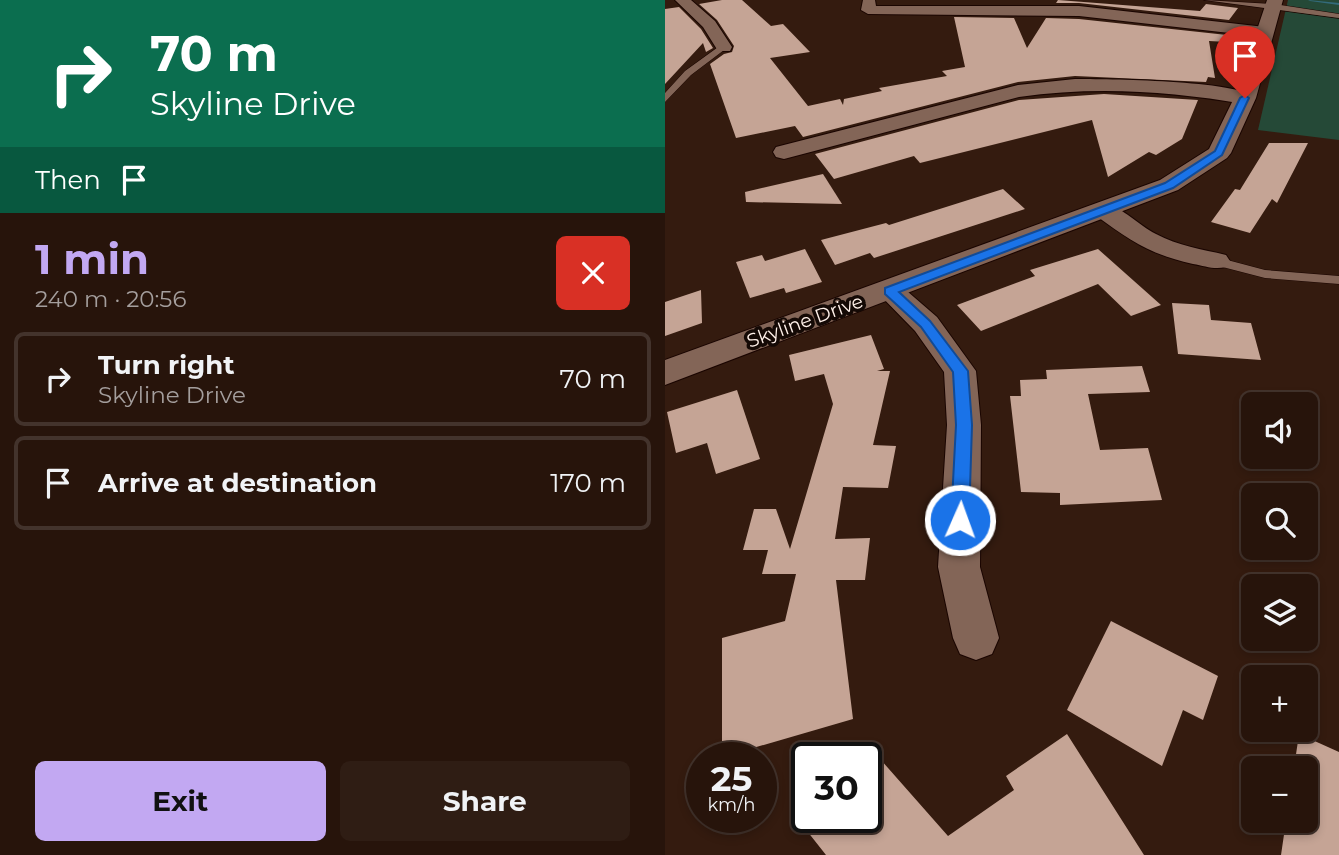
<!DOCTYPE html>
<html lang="en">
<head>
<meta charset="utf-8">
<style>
	body { margin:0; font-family:Montserrat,sans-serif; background:#2f1d14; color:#f1f3f6; height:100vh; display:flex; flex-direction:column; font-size:26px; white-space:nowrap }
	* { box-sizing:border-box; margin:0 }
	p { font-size:23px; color:#a49e9d }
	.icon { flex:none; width:38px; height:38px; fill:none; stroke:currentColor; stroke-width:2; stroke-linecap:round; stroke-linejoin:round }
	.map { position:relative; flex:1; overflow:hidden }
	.sheet { display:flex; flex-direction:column; background:#27140b; width:665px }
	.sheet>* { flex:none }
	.top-card { background:#0b6e4f; color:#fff; overflow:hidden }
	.fabs { position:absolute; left:576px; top:392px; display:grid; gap:14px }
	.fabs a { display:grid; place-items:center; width:77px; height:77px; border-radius:10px; background:#27140b; box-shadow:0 4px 10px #0003,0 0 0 2px #43332c; font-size:35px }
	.speed { position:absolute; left:21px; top:742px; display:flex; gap:14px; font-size:35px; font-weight:700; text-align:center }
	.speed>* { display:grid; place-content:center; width:91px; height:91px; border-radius:50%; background:#27140b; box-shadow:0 4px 10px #0003,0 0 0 2px #43332c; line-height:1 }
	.speed small { font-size:18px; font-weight:400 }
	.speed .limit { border:4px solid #111; border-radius:10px; background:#fff; color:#111 }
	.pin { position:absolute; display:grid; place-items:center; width:60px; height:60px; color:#fff; margin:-72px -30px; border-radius:50% 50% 50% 0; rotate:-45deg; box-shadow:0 0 7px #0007 }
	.pin .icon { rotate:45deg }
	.me { position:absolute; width:77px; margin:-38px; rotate:2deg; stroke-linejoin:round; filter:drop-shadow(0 0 5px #0008) }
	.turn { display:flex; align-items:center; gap:24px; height:147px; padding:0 35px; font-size:32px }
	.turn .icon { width:91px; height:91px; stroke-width:2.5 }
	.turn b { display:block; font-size:49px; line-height:60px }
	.then { display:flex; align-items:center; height:66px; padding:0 35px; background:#0003; gap:14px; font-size:26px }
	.round { display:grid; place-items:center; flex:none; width:74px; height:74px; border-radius:10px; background:#2f1d14 }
	.headline { display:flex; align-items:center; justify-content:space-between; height:119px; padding:0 35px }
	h1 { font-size:42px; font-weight:700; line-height:52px; color:#c2a8f2 }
	.cta { display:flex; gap:14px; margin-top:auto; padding:14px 35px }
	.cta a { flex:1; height:80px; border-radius:10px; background:#c2a8f2; color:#111; font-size:28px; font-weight:700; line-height:80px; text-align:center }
	.cta a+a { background:#2f1d14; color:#f1f3f6 }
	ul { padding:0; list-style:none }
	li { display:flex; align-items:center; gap:21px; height:94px; margin:0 14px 10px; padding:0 21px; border:4px solid #43332c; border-radius:10px }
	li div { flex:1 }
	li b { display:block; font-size:26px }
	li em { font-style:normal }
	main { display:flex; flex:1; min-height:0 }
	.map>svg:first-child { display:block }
</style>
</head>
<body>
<main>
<section class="sheet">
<div class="top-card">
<div class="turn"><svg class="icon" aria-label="right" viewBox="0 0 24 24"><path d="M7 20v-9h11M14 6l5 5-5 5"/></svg><div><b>70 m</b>Skyline Drive</div></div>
<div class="then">Then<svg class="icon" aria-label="arrive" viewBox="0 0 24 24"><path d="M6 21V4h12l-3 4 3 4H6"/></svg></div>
</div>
<div class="headline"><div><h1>1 min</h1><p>240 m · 20:56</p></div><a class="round" style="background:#d93025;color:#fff"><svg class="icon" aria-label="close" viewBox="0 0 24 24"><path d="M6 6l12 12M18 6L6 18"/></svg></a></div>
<ul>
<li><svg class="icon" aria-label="right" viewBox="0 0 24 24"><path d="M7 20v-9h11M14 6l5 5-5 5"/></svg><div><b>Turn right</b><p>Skyline Drive</p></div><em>70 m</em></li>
<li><svg class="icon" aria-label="arrive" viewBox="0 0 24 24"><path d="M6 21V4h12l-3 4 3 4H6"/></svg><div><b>Arrive at destination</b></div><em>170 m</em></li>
</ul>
<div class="cta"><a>Exit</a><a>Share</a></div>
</section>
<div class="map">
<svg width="674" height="855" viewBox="0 0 674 855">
	<rect width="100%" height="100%" fill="#341b0f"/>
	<!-- green -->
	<path fill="#254937" d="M 623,0 L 674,0 L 674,140 L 593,130 Z"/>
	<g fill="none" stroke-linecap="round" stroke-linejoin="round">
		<!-- stream -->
		<path fill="#336b7b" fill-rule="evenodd" d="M 643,0 L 674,3 L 674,5 L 645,1 Z"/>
	</g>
	<!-- building -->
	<g fill="#c5a495">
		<path d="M 57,0 L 77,0 L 106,26 L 118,24 L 145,52 L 105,58 L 143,106 L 175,99 L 178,105 L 179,99 L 217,91 L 214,88 L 282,76 L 277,71 L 300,67 L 289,17 L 349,18 L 362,48 L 381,18 L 414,19 L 562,35 L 562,42 L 544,41 L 550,78 L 543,77 L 541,82 L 410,76 L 353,82 L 138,137 L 130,126 L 71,138 L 45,64 L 59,54 L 67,52 L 69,46 L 52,20 L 34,4 Z"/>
		<path d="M 393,0 L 535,11 L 541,4 L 573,8 L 564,20 L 414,3 L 391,3 Z"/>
		<path d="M 14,7 L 36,29 L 48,48 L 41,52 L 38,43 L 0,84 L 0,9 Z"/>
		<path d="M 439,94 L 533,100 L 517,139 L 491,155 L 484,152 L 443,177 L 427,120 L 255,163 L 249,156 L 169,179 L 150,154 L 354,100 Z"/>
		<path d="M 604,143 L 643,143 L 612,203 L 607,199 L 585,233 L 546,222 L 570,189 L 575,190 Z"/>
		<path d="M 158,174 L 177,204 L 81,202 L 80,192 Z"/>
		<path d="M 338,189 L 360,209 L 209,258 L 205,253 L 170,265 L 156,240 L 221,223 L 224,225 Z"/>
		<path d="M 140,249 L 157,282 L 121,293 L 119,288 L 85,298 L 71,262 L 97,255 L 100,261 Z"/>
		<path d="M 433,249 L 496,305 L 466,316 L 433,284 L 316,331 L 292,305 L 370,276 L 365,270 Z"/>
		<path d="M 36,290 L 37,323 L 0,336 L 0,302 Z"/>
		<path d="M 507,303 L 544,305 L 546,320 L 586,323 L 596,360 L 513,354 Z"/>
		<path d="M 206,335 L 219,369 L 212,371 L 225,371 L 208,445 L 231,446 L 223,488 L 178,487 L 170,539 L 205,538 L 200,580 L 171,580 L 188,719 L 57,757 L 57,638 L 120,621 L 131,574 L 97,574 L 103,550 L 78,550 L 89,509 L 111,509 L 125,549 L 168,404 L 159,374 L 130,381 L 124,355 Z"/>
		<path d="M 477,366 L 485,392 L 423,394 L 435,450 L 483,448 L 497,500 L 395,505 L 395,493 L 356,492 L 345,396 L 356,396 L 355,380 L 382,379 L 381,370 Z"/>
		<path d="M 72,390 L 95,459 L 51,474 L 42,443 L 11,453 L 2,412 Z"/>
		<path d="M 446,621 L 553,676 L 538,720 L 518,710 L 497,766 L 402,710 Z"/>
		<path d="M 402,734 L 479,855 L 161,855 L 131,817 L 201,817 L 201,743 L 283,836 L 349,790 L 341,776 Z"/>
		<path d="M 634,734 L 674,752 L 674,855 L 616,855 L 621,821 L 640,821 L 640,768 L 629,768 Z"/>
	</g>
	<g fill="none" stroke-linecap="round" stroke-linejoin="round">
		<defs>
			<g id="service">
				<path d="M 539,0 L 609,4 L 674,14 L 674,18 Z"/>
				<path d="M 56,45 L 63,47 L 26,75 L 0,102 L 0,93 L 20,71 Z"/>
				<path d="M 551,257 L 600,270 L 674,276 L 674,284 L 600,278 L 546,264 L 546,258 Z"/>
			</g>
			<g id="minor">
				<path d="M 10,0 L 26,0 L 50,21 L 67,47 L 65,51 L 53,51 L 38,27 Z"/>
				<path d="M 198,0 L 210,0 L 211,6 L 414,6 L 600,27 L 608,32 L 600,37 L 414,16 L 203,14 L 196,10 Z"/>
				<path d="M 410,79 C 438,79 575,80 590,98 L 580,104 C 504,91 430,86 354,97 L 119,159 L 111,157 L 108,152 L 111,147 L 353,85 Z"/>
				<path d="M 439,203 C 459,208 473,225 491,234 C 513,246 537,249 561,255 L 565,261 L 561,267 C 549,270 540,266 528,264 C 484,254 466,241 430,215 L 427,210 L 430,205 Z"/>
				<path d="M 225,282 L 235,285 L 272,317 L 311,371 L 316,425 L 315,567 L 334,638 L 327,654 L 311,660 L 295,654 L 288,638 L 273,567 L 282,425 L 279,372 L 250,331 L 211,291 L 215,285 Z"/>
			</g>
			<path id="tertiary" d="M 602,0 L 618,0 L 591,98 L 566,153 L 562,158 L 513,190 L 0,385 L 0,360 L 495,180 L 544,149 L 569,98 Z"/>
		</defs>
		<!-- service casing -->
		<use href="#service" stroke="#1a0500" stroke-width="1"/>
		<!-- minor casing -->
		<use href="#minor" stroke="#1a0500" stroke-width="2"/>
		<!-- tertiary casing -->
		<use href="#tertiary" stroke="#1a0500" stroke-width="2"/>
		<!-- service -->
		<use href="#service" fill="#836557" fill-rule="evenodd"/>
		<!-- minor -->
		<use href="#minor" fill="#836557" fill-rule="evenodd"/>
		<!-- tertiary -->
		<use href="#tertiary" fill="#836557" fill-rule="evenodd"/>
	</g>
	<!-- route -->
	<path fill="#1a73e8" stroke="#114b97" stroke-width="2" d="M 580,95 L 584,98 L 557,155 L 508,188 L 234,292 L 265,321 L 303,371 L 307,425 L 304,520 L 302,525 L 295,527 L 289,525 L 286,520 L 291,425 L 288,372 L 256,327 L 220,294 L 220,288 L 500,183 L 550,151 L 575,98 Z"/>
	<g text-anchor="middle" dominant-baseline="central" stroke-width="7" stroke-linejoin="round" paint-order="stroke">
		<!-- far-street labels -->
		<g font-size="19" fill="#fff1ea" stroke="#140905">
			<text transform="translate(140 321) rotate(-20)">Skyline Drive</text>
		</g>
	</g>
</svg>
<div class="fabs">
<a><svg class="icon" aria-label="sound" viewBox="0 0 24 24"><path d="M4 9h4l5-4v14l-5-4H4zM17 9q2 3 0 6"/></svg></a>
<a><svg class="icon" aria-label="search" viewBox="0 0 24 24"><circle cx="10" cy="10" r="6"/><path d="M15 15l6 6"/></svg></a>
<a><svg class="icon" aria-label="layers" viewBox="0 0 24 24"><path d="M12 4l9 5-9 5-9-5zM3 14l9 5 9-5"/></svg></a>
<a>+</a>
<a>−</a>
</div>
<div class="speed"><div>25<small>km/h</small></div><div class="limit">30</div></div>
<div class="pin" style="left:580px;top:98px;background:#d93025"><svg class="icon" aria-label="arrive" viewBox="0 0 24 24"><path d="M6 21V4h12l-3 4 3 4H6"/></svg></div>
<svg class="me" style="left:295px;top:520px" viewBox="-20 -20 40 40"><circle r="17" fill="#1a73e8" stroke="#fff" stroke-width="3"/><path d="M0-11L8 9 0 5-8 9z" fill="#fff"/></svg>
</div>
</main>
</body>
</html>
